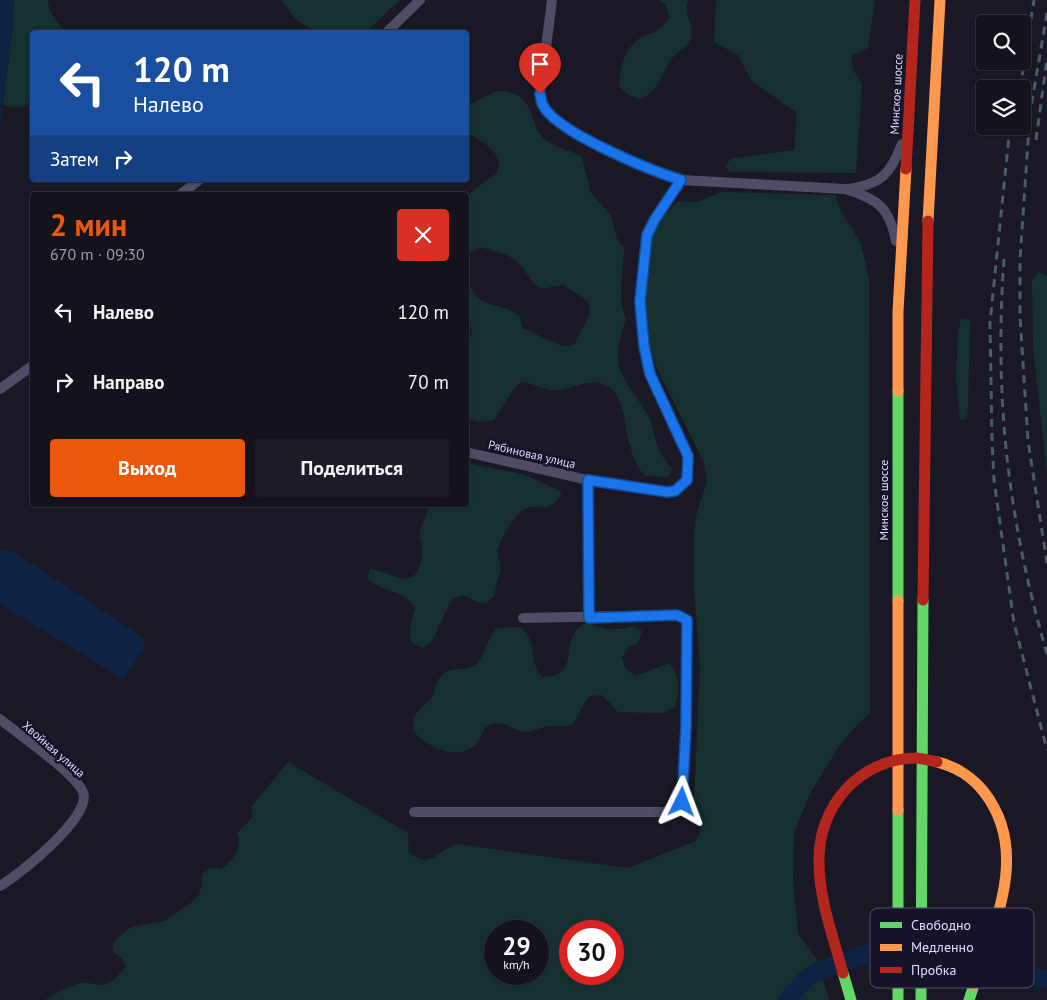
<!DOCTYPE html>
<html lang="ru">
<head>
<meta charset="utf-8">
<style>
	body { margin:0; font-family:"PT Sans",sans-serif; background:#1d1b24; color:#f1f3f6; height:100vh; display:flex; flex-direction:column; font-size:19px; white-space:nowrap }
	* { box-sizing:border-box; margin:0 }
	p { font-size:16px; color:#9d9ea3 }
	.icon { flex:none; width:28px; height:28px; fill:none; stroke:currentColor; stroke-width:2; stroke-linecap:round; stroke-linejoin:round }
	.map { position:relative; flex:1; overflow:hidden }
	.side { position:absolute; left:30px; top:192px; width:439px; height:315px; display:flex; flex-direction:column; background:#14121b; border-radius:5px; box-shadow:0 1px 4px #0004,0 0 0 1px #33323a }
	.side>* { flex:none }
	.top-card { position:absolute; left:30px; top:30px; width:439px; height:152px; border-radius:5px; box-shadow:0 1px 4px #0004,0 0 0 1px #33323a; background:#1a4fa0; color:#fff; overflow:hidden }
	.buttons { position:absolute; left:976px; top:15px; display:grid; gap:10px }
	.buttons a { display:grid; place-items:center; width:55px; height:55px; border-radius:5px; background:#14121b; box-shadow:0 1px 4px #0004,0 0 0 1px #33323a; font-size:25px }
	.speed { position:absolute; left:484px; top:920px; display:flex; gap:10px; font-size:25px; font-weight:700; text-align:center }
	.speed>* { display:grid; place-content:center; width:65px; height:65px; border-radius:50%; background:#14121b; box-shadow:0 1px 4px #0004,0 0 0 1px #33323a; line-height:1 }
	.speed small { font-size:12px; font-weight:400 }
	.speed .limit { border:8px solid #d22; background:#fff; color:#111 }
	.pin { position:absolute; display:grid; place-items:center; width:42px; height:42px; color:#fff; margin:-51px -21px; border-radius:50% 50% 50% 0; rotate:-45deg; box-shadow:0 0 5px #0007 }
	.pin .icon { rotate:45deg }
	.me { position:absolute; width:55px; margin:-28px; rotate:3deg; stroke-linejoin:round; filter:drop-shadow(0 0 4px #0008) }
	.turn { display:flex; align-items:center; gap:18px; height:105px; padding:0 20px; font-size:22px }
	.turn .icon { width:65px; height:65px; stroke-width:2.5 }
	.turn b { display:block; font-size:35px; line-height:42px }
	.then { display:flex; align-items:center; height:48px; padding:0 20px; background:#0003; gap:10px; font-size:19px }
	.round { display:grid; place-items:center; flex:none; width:52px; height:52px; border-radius:5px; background:#1d1b24 }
	.summary { display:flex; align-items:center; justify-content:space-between; height:85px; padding:0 20px }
	h1 { font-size:30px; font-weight:600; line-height:38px; color:#ea580c }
	.cta { display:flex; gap:10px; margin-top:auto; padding:10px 20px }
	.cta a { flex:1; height:58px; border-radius:5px; background:#ea580c; color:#fff; font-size:20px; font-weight:600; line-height:58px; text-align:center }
	.cta a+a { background:#1d1b24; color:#f1f3f6 }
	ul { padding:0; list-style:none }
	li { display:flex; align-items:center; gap:15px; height:70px; padding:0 20px }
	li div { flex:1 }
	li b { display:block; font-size:19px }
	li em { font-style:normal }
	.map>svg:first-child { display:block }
</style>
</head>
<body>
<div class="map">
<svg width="1047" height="1000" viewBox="0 0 1047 1000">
	<rect width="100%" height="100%" fill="#1a1824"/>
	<!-- green -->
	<g fill="#163030" fill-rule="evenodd">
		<path d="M 14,0 L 48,0 C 48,12 58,25 67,32 L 32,32 L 32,102 C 22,108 14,108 3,105 L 13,27 Z"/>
		<path d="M 281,0 L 400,0 L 366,32 C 340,33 315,37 295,18 C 290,13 288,6 281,0 Z"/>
		<path d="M 660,0 L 689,0 C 682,13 695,25 691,38 C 688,47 681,49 675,55 C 660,71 662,91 639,99 L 627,94 L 619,86 C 619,71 624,52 635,42 C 649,30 656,38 670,17 L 666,5 Z"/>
		<path d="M 716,0 L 875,0 L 868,48 L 851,56 L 853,70 L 862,84 L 856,173 L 729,172 L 726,167 L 730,159 L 794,150 L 797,113 L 751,80 L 738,55 L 714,42 Z"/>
		<path d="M 496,91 C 542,91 523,127 550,143 C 560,149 572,150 582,157 L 590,191 L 611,216 L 617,239 L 624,248 C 624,273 616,295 626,319 C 607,373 624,374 649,417 C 654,427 654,439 659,450 C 662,457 668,463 672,469 L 668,477 L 645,476 C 637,467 633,457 630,446 C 623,425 627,390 600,383 C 586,380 572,389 558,390 C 546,392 534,383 521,382 L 513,390 L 494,420 C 485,422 474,423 466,417 L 466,347 L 472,334 L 470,321 L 466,316 L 466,272 C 475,314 494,298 520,316 L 522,328 L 562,346 L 574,345 L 590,314 L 588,301 L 563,285 L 541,289 C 531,282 528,274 521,265 C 512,254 491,250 478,247 L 469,255 L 466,263 L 466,196 L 497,173 C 498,170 500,164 499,161 C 496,149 477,137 466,133 L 466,106 Z"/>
		<path d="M 722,192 L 835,195 L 842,213 L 861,243 L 869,279 L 870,713 L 855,727 L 839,746 L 811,792 L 794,832 L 793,880 L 798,933 L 816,958 L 829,1000 L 45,1000 C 56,994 69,985 81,983 C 89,982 94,985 101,985 C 112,985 119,974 126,966 L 121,958 L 112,951 L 114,941 L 131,927 L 164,921 L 191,903 L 199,895 L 202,885 L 202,874 L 210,868 L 221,869 C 234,859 243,849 237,833 L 252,818 L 252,806 L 288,762 L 408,833 L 409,853 C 431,870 437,850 457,844 L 628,868 L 696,841 L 701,830 L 694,799 L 700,666 L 694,588 L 694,533 L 696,516 L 707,481 L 704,463 L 655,364 L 649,346 L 642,312 L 649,248 L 655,230 L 665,215 L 678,201 L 696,202 ZM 495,931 L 538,931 L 538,974 L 495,974 ZM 570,931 L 612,931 L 612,974 L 570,974 Z"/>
		<path d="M 1039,272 L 1047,276 L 1047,474 L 1033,346 L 1032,280 Z"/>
		<path d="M 961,319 L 970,320 L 968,407 L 967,419 L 960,420 L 956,378 L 958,333 Z"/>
		<path d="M 466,463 L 522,474 L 553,487 L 562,493 C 549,517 540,500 523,510 C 516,513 499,541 498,549 C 496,556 502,564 500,572 C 498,581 495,586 495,595 L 486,603 L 477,602 L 464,595 L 452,599 L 432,641 L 422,648 L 411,642 L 410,630 L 415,607 C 399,587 385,594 367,579 L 370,568 L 403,579 L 414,576 C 424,564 424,548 419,533 L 430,505 L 466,505 Z"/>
		<path d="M 588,622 C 602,631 617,631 632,626 L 642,631 L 638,643 L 628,648 L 622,658 L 626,669 L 635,676 L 670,663 C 680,678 680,690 675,707 L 663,713 L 618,712 L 602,695 L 590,696 C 581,705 580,715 572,725 C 564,727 557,726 549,726 C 541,727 533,732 526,732 C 514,731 505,720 492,724 C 481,727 483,738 476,744 C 458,762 428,747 414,732 C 414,729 412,724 413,721 C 415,710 426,705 432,697 C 437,688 435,680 444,673 C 454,666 467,672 476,664 C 487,655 486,639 497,628 L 520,627 C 539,642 527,660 542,677 C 586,677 553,638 588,622 Z"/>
		<path d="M 1000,959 L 1047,976 L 1047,988 L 1034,984 L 996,967 Z"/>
	</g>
	<!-- water -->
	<g fill="#0e2344">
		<path d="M 0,0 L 14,0 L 13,27 L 0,124 Z"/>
		<path d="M 0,548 L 15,553 L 88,600 L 144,639 L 143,649 L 123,679 L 0,604 Z"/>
	</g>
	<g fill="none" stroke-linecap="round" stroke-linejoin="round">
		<!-- river -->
		<g stroke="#0e2344" stroke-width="18">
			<path d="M 937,954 L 974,959"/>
			<path d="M 992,962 L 1047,980"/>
			<path d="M 787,1000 L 810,975 L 816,972 L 867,953 L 881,954"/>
		</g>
		<!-- street -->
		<g stroke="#4e4d65" stroke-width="10">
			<path d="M 552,0 L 540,94 C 541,98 542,102 543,105 C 555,132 652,171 681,180 L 845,189 C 878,199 889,207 896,241"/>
			<path d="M 387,32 L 420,0"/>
			<path d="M 849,189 C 882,184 890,174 902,144"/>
			<path d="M 180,195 L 199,180"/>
			<path d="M 0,389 L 32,366"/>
			<path d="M 466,452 L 588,480 L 667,492 C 688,489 689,473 688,456 L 650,374 L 644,346 L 640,301 L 647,235 L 655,219 L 681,180"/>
			<path d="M 588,480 L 589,617"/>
			<path d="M 0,719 C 19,735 74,772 83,792 C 93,816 19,875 0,886"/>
			<path d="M 414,812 L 674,812 L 682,802 L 686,727 L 687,620 L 677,615 L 523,618"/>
		</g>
		<!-- fast -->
		<g stroke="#63d668" stroke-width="11">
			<path d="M 898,391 L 898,601"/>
			<path d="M 898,810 L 898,1000"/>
			<path d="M 843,973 L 851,1000"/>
			<path d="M 921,1000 L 923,600"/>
			<path d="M 969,1000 L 974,985"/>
		</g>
		<!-- slow -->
		<g stroke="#ff974d" stroke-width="11">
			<path d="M 928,221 L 940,0"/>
			<path d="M 898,391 L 898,312 L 906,169"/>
			<path d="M 898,601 L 898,810"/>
		</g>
		<!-- jam -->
		<g stroke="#b3261e" stroke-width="11">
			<path d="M 906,169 L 915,0"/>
			<path d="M 923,600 L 928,221"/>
		</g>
		<!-- rail -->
		<g stroke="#485c6c" stroke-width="3" stroke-dasharray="8 6" stroke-linecap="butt">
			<path d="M 1047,13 L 1030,113 L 1020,259 L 1020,316 L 1028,441 L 1047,563"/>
			<path d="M 1020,89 L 1034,0"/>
			<path d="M 1010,126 L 990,323 L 992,439 L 994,480 L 1014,623 L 1047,750"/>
			<path d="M 1036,140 L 1047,59"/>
			<path d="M 1004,259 C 994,399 1008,519 1047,654"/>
		</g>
		<!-- slow-bridge -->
		<path stroke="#ff974d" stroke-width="11" d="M 937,762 C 956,766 973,778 984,792 C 1030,851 995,923 974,985"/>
		<!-- jam-bridge -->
		<path stroke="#b3261e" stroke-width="11" d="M 843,973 C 833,936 819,900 819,861 C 818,807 859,759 915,758 C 922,758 930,761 937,762"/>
	</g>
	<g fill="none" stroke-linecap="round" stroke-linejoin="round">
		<defs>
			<path id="route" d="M 540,94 C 541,97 541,102 543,105 C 555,132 652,171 681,180 L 655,219 L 647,235 L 640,301 L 644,346 L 650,374 L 688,456 L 687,480 L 675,491 L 667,492 L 588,480 L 589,618 L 677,615 L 687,620 L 686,727 L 682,802"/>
		</defs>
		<!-- route casing -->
		<use href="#route" stroke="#114b97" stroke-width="12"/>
		<!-- route -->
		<use href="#route" stroke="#1a73e8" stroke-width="9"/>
	</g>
	<g text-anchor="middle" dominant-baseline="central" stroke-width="5" stroke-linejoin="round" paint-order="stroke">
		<!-- street labels -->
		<g font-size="12" fill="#dfdcfe" stroke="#16122a">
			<text transform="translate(896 94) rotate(-87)">Минское шоссе</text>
			<text transform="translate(532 454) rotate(13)">Рябиновая улица</text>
			<text transform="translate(883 500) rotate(-90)">Минское шоссе</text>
			<text transform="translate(54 749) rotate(41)">Хвойная улица</text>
		</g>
	</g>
	<!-- legend -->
	<rect x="870" y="908" width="164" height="80" rx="8" fill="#16122a" stroke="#524f6a" stroke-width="1"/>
	<rect x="880" y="922" width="22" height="6" fill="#63d668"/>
	<rect x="880" y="944" width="22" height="7" fill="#ff974d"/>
	<rect x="880" y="967" width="22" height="6" fill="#b3261e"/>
	<g font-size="14" fill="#dfdcfe">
		<text x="911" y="930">Свободно</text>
		<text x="911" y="952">Медленно</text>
		<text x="911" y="975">Пробка</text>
	</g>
</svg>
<div class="buttons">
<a><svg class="icon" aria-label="search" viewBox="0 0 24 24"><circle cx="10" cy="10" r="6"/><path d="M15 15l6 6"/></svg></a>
<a><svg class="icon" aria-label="layers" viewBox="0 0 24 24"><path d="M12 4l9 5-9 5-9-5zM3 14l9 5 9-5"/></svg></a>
</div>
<div class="speed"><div>29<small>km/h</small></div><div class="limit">30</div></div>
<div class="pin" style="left:540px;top:94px;background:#d93025"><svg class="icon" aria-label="arrive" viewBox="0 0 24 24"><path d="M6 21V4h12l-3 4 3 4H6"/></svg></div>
<svg class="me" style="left:682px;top:802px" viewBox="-20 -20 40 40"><path d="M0-17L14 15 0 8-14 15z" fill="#1a73e8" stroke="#fff" stroke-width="4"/></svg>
<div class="top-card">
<div class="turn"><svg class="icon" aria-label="left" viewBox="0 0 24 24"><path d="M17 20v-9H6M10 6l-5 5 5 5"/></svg><div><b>120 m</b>Налево</div></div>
<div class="then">Затем<svg class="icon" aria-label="right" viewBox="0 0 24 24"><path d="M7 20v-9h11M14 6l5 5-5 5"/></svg></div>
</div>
<section class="side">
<div class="summary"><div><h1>2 мин</h1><p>670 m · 09:30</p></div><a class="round" style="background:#d93025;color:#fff"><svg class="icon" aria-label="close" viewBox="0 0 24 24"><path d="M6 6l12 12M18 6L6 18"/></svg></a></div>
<ul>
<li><svg class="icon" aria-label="left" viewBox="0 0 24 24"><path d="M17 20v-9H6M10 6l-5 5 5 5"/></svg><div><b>Налево</b></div><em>120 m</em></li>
<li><svg class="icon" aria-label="right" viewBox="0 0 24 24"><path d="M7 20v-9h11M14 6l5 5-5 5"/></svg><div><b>Направо</b></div><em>70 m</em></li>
</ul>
<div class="cta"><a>Выход</a><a>Поделиться</a></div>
</section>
</div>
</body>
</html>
